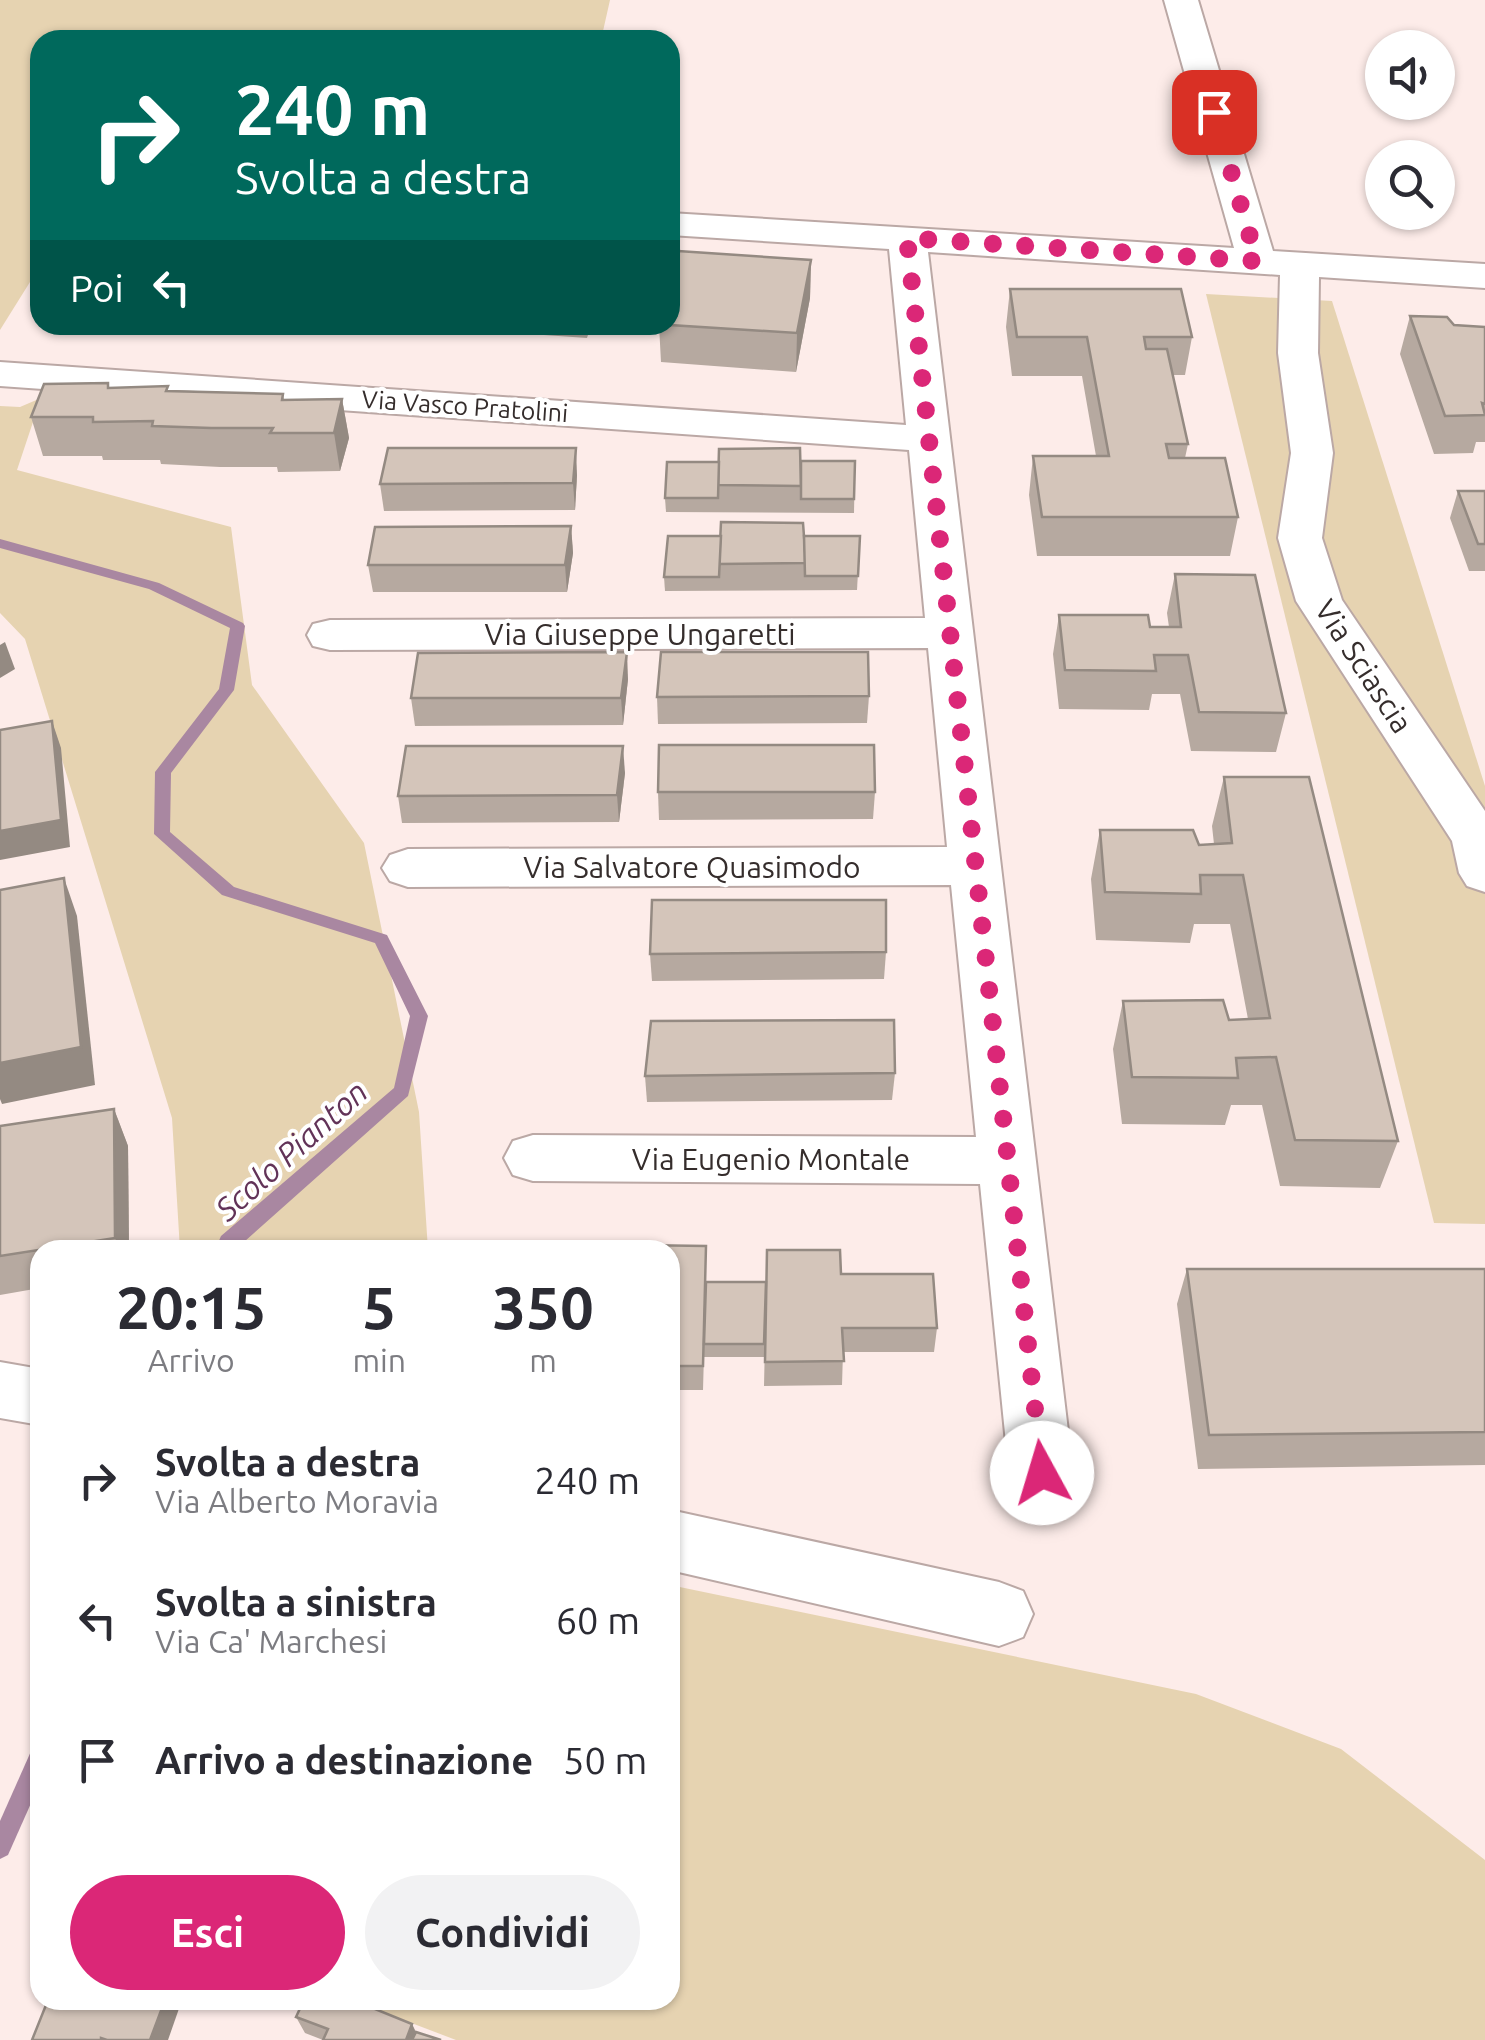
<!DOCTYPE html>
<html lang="it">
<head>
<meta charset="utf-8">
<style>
	body { margin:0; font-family:Ubuntu,sans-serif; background:#f2f2f3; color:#2b2b33; height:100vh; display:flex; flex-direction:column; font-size:38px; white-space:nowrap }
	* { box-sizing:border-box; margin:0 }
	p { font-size:32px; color:#7c7c81 }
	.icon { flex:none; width:55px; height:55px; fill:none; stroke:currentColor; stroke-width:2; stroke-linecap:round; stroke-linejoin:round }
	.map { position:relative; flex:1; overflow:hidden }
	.sheet { position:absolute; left:30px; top:1240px; width:650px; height:770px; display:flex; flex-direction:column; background:#fff; border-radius:30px; box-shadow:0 2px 8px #0004 }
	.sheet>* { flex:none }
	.banner { position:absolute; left:30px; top:30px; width:650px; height:305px; border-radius:30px; box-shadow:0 2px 8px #0004; background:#00695c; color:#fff; overflow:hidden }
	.tools { position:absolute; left:1365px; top:30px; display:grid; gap:20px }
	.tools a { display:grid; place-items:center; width:90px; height:90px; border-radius:50%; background:#fff; box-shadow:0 2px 8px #0004; font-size:50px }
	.pin { position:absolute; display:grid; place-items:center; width:85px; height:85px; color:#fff; margin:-42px; border-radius:20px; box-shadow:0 5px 15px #0006 }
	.me { position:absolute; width:110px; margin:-55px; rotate:354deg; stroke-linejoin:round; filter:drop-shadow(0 0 8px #0008) }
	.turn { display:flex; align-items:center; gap:35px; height:210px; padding:0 40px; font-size:45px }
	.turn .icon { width:130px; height:130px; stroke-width:2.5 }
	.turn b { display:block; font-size:70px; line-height:85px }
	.then { display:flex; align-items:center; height:95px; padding:0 40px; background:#0003; gap:20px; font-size:38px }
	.eta { display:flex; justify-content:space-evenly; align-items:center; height:170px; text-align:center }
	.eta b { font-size:60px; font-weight:700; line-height:70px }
	.action { display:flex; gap:20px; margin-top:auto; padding:20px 40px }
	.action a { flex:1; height:115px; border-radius:60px; background:#db2777; color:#fff; font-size:40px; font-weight:700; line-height:115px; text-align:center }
	.action a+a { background:#f2f2f3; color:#2b2b33 }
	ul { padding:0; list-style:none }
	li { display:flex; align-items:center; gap:30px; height:140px; padding:0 40px }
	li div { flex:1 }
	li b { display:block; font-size:38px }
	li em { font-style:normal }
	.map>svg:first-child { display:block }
</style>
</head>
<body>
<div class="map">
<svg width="1485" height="2040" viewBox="0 0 1485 2040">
	<rect width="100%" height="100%" fill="#fdece9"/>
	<!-- green -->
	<g fill="#e6d3b1">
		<path d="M 0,0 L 610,0 L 601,40 L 40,40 L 40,266 L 0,330 Z"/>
		<path d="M 1206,294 L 1332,301 L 1485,786 L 1485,1224 L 1434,1223 Z"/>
		<path d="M 41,398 L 17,470 L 231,527 L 252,685 L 364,843 L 419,1112 L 428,1250 L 180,1250 L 172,1118 L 25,639 L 0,613 L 0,406 L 20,407 Z"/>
		<path d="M 670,1585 L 1196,1694 L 1341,1749 L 1485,1860 L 1485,2040 L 456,2040 L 351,2000 L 670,2000 Z"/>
	</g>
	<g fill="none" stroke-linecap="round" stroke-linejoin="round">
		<!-- stream -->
		<g fill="#a987a1" fill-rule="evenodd">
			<path d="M 0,539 L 159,583 L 243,623 L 245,626 L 234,690 L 171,773 L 170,832 L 234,887 L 387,935 L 428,1016 L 408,1096 L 235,1250 L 215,1250 L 221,1236 L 394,1088 L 410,1016 L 375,943 L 222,895 L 154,834 L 155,772 L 219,689 L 230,628 L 149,589 L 0,548 Z"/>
			<path d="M 40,1746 L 40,1783 L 8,1855 L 0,1859 L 0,1821 L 32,1749 Z"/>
		</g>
		<defs>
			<g id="minor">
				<path d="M 1164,0 L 1198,0 L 1273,251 L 1485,264 L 1485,288 L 1319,277 L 1318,353 L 1333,453 L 1322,538 L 1342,600 L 1485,811 L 1485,892 L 1467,886 L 1459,873 L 1452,841 L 1296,601 L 1278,538 L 1291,453 L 1278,353 L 1280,275 L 928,252 L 1073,1473 L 1064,1494 L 1041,1502 L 1018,1494 L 1009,1473 L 980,1184 L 533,1181 L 513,1175 L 504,1158 L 513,1141 L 533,1135 L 976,1137 L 951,885 L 408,887 L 390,881 L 382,868 L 390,855 L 408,849 L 947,847 L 928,648 L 330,650 L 313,646 L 307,635 L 313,624 L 330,620 L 925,618 L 909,450 L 0,386 L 0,362 L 906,425 L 889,249 L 670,235 L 670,213 L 1234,248 Z"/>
				<path d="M 0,1362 L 40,1369 L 40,1425 L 0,1418 Z"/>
				<path d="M 670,1510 L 999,1582 L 1023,1591 L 1033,1614 L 1023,1637 L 999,1646 L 670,1570 Z"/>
			</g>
		</defs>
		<!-- minor casing -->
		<use href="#minor" stroke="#bba8a5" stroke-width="4"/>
		<!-- minor -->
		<use href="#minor" fill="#fff" fill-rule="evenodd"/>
	</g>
	<!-- wall -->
	<g fill="#b6a9a0">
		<path d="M 811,260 L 810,298 L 796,372 L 661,362 L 659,325 L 670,325 Z"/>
		<path d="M 40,273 L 40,302 L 34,282 Z"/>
		<path d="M 1010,289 L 1192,337 L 1185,375 L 1173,375 L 1188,444 L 1185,458 L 1238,517 L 1230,556 L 1037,556 L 1029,495 L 1033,456 L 1096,456 L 1082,376 L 1012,376 L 1006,327 Z"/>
		<path d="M 1410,316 L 1454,325 L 1485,327 L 1485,442 L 1476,442 L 1473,453 L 1434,454 L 1400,354 Z"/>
		<path d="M 117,325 L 181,325 L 179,329 Z"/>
		<path d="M 397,325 L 591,325 L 587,338 Z"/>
		<path d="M 109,388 L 283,394 L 284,400 L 342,399 L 349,438 L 340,471 L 278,472 L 277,467 L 220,467 L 161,464 L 160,460 L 103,460 L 102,456 L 43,456 L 31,417 Z"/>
		<path d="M 801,461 L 855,461 L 854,513 L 666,512 L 665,498 Z"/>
		<path d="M 577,475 L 575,510 L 384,511 L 380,484 Z"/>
		<path d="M 1458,491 L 1485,491 L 1485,571 L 1469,571 L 1450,518 Z"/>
		<path d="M 571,526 L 573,553 L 567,592 L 373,592 L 368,565 Z"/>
		<path d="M 804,536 L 860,536 L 857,590 L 665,591 L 664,577 Z"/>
		<path d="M 1175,574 L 1286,713 L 1276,752 L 1191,751 L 1180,694 L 1152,694 L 1149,710 L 1059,709 L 1053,654 L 1059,615 L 1150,627 L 1169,627 L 1167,613 Z"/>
		<path d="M 628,679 L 623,725 L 415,726 L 411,698 Z"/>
		<path d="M 869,696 L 867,723 L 658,724 L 657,697 Z"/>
		<path d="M 625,773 L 619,822 L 402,823 L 398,796 Z"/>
		<path d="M 1224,777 L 1398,1141 L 1380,1188 L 1280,1186 L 1262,1105 L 1231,1105 L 1225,1125 L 1122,1124 L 1113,1049 L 1123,1001 L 1229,1020 L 1248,1019 L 1230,924 L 1194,924 L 1190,943 L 1096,940 L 1091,879 L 1100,830 L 1199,845 L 1214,844 L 1212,826 Z"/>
		<path d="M 658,792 L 875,792 L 873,819 L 659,820 Z"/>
		<path d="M 886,952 L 884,979 L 652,981 L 650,954 Z"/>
		<path d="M 895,1073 L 892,1100 L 647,1102 L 645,1076 Z"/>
		<path d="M 114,1109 L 128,1146 L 129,1250 L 40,1250 L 40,1288 L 0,1295 L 0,1126 Z"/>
		<path d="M 670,1250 L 706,1282 L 766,1282 L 764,1357 L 704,1357 L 704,1354 L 703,1390 L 670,1390 Z"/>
		<path d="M 767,1250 L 841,1274 L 937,1328 L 934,1352 L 843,1352 L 842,1385 L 764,1386 Z"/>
		<path d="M 1187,1269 L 1485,1269 L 1485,1465 L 1198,1469 L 1177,1304 Z"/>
		<path d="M 296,2017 L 412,2024 L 416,2032 L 323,2040 L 305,2033 Z"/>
	</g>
	<!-- shaded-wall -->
	<g fill="#948a82">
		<path d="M 811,260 L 810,298 L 796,372 L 797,333 Z"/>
		<path d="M 342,399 L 349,438 L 340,471 L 334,433 Z"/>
		<path d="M 576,448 L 577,475 L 575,510 L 573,483 Z"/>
		<path d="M 571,526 L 573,553 L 567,592 L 565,565 Z"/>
		<path d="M 5,642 L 15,669 L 0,678 L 0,645 Z"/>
		<path d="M 627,652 L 628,679 L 623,725 L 621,698 Z"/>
		<path d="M 52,721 L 61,748 L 70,847 L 0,860 L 0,831 Z"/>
		<path d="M 623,746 L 625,773 L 619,822 L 617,795 Z"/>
		<path d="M 64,878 L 77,916 L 95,1085 L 2,1104 L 0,1099 L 0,1063 Z"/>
		<path d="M 114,1109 L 128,1146 L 129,1250 L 120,1250 L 115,1238 Z"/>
		<path d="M 165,2000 L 182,2000 L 168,2040 L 150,2040 Z"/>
		<path d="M 412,2024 L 419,2040 L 406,2040 Z"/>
	</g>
	<!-- building -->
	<g fill="#d4c5ba" stroke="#948a82" stroke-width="2.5">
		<path d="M 678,251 L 811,260 L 797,333 L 670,325 L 670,283 Z"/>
		<path d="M 1010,289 L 1181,289 L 1192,337 L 1144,337 L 1146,349 L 1167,349 L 1188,444 L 1166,444 L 1169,458 L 1225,458 L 1238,517 L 1042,517 L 1033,456 L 1109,456 L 1087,337 L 1017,337 Z"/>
		<path d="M 1410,316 L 1447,317 L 1454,325 L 1485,327 L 1485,404 L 1482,403 L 1485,415 L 1445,416 Z"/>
		<path d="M 108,383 L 108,388 L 168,386 L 166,391 L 283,394 L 282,400 L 342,399 L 334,433 L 270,433 L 273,428 L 211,428 L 152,426 L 153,421 L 93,422 L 93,417 L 31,417 L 44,384 Z"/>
		<path d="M 388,448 L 576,448 L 573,483 L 380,484 Z"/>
		<path d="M 800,448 L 801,486 L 718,485 L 719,449 Z"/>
		<path d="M 801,461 L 855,461 L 854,499 L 801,499 Z"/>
		<path d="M 667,462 L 719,462 L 718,498 L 665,498 Z"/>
		<path d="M 1458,491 L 1485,491 L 1485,544 L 1478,544 Z"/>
		<path d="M 721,522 L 803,523 L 806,563 L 719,564 Z"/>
		<path d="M 571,526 L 565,565 L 368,565 L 375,527 Z"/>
		<path d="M 668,536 L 721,536 L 719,577 L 664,577 Z"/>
		<path d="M 804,536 L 860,536 L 858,576 L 805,576 Z"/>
		<path d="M 1175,574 L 1255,575 L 1286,713 L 1199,712 L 1188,655 L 1154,655 L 1156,671 L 1065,670 L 1059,615 L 1148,615 L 1150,627 L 1181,627 Z"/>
		<path d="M 627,652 L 621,698 L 411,698 L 418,653 Z"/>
		<path d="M 661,652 L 868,652 L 869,696 L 657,697 Z"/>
		<path d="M 52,721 L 61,820 L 0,831 L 0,730 Z"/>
		<path d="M 659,745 L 874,745 L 875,792 L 658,792 Z"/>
		<path d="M 406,746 L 623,746 L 617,795 L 398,796 Z"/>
		<path d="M 1224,777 L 1309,777 L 1398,1141 L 1295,1140 L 1276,1057 L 1236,1058 L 1238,1078 L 1132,1077 L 1123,1001 L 1223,1000 L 1229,1020 L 1270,1018 L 1243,875 L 1200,875 L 1201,894 L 1105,892 L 1100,830 L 1193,830 L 1199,845 L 1232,843 Z"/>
		<path d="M 64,878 L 81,1047 L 0,1063 L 0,890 Z"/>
		<path d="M 652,900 L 886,900 L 886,952 L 650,954 Z"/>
		<path d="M 894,1020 L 895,1073 L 645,1076 L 651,1021 Z"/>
		<path d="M 114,1109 L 115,1238 L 0,1256 L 0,1126 Z"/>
		<path d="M 636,1245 L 706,1246 L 703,1366 L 670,1366 L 670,1250 L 636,1250 Z"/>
		<path d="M 767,1250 L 840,1250 L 841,1274 L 933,1274 L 937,1328 L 842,1328 L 844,1361 L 765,1362 Z"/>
		<path d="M 1187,1269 L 1485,1269 L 1485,1432 L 1209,1435 Z"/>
		<path d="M 706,1282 L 766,1282 L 764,1344 L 704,1344 Z"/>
		<path d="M 48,2000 L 165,2000 L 150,2040 L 107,2040 L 101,2038 L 101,2040 L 32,2040 Z"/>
		<path d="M 304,2000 L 353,2000 L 412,2024 L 406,2040 L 323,2040 L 328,2029 L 296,2017 Z"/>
		<path d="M 416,2032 L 441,2040 L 412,2040 Z"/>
	</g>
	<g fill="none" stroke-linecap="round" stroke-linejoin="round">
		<!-- route -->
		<path stroke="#db2777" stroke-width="18" stroke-dasharray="0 32.4" d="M 1042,1473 L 907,238 L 1257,261 L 1214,112"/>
	</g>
	<g text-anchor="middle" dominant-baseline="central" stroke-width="8" stroke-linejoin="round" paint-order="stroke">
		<!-- far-street labels -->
		<g font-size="25" fill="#352d2c" stroke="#fff">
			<text transform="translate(465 406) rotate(4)">Via Vasco Pratolini</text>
		</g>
		<!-- street labels -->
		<g font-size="30" fill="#352d2c" stroke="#fff">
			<text x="640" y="634">Via Giuseppe Ungaretti</text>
			<text transform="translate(1364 666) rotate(57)">Via Sciascia</text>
			<text x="692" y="867">Via Salvatore Quasimodo</text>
			<text x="771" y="1159">Via Eugenio Montale</text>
		</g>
		<!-- water labels -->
		<g font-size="32" font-style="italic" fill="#623358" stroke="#fff">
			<text transform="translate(291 1150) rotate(-42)">Scolo Pianton</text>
		</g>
	</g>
</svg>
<div class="tools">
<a><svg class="icon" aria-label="sound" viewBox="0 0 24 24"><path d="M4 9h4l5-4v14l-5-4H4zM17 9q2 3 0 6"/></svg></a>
<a><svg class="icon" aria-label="search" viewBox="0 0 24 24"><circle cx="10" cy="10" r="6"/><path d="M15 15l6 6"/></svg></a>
</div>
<div class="pin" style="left:1214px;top:112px;background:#d93025"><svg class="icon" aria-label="arrive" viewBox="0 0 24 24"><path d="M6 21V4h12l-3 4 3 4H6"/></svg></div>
<svg class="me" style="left:1042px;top:1473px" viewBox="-20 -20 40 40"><circle r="19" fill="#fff"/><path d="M0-13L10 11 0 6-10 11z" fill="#db2777"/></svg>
<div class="banner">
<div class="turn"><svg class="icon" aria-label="right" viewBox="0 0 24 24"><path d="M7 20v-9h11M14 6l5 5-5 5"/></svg><div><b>240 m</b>Svolta a destra</div></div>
<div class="then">Poi<svg class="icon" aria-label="left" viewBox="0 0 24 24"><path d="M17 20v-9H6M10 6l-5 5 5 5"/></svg></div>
</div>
<section class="sheet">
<div class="eta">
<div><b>20:15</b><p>Arrivo</p></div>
<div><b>5</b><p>min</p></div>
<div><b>350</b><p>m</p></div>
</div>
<ul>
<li><svg class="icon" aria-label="right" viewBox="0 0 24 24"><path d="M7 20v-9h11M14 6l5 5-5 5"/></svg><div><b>Svolta a destra</b><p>Via Alberto Moravia</p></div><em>240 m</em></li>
<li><svg class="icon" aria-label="left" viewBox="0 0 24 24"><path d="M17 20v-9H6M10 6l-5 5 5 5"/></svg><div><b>Svolta a sinistra</b><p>Via Ca' Marchesi</p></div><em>60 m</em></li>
<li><svg class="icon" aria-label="arrive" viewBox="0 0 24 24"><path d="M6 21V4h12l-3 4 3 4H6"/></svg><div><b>Arrivo a destinazione</b></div><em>50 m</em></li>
</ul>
<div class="action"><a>Esci</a><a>Condividi</a></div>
</section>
</div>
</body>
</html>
